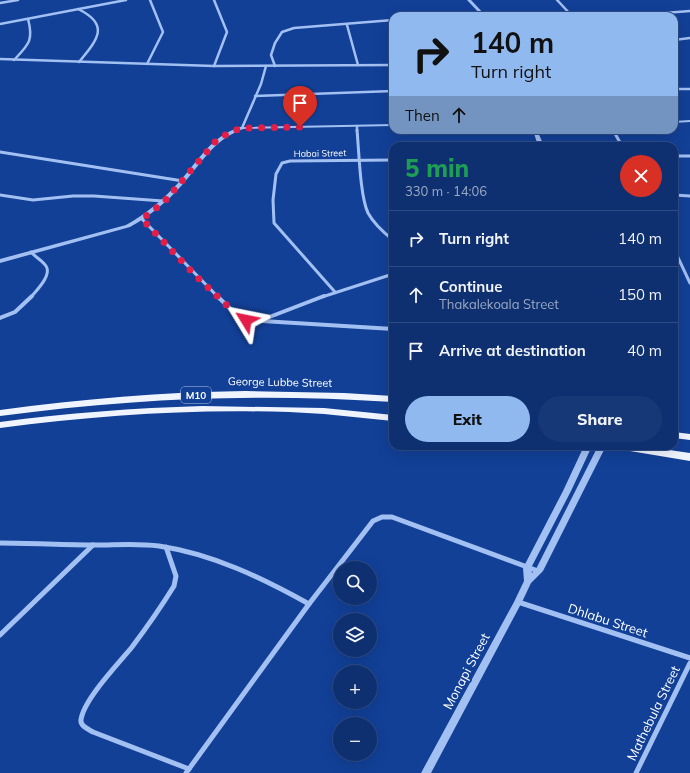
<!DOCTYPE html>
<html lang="en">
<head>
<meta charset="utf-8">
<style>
	body { margin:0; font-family:Mulish,sans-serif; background:#173876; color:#f1f3f6; height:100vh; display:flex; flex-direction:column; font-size:15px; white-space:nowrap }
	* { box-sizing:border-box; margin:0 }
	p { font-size:13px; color:#9ba9c3 }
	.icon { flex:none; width:22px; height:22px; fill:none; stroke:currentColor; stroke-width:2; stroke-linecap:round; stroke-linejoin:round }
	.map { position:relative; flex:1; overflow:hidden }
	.side { position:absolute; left:389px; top:142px; width:289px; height:308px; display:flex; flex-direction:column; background:#0e3071; border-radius:12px; box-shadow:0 4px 16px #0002,0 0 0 1px #2e4b84 }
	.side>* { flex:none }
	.banner { position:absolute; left:389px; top:12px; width:289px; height:122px; border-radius:12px; box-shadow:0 4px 16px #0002,0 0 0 1px #2e4b84; background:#90b9f0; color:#111; overflow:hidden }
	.buttons { position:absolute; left:333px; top:561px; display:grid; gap:8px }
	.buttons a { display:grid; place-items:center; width:44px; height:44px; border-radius:50%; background:#0e3071; box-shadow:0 4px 16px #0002,0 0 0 1px #2e4b84; font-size:20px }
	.pin { position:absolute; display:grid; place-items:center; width:34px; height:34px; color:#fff; margin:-41px -17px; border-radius:50% 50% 50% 0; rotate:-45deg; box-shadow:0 0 4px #0007 }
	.pin .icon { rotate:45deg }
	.me { position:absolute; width:44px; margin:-22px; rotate:305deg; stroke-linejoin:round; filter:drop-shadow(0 0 3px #0008) }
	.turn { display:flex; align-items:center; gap:14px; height:84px; padding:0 16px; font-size:18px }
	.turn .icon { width:52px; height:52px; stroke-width:2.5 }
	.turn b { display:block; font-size:28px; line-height:34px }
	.then { display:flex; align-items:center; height:38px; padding:0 16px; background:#0003; gap:8px; font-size:15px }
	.round { display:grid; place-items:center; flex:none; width:42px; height:42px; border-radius:21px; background:#173876 }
	.head { display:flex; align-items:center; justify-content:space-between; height:68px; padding:0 16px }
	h1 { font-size:24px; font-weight:800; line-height:30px; color:#1e9e55 }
	.primary-button { display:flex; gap:8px; margin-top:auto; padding:8px 16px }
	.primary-button a { flex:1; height:46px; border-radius:24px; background:#90b9f0; color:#111; font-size:16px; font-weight:800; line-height:46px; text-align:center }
	.primary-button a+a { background:#173876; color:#f1f3f6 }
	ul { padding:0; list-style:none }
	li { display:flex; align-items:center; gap:12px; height:56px; padding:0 16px; border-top:1px solid #2e4b84 }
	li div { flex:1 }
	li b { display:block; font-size:15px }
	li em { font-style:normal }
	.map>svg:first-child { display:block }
</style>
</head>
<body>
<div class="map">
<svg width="690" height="773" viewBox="0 0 690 773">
	<rect width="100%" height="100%" fill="#124097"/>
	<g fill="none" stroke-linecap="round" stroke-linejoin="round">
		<!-- minor-far3 -->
		<g stroke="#a3c0f3" stroke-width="2.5">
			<path d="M 214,0 L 227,32 L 214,66"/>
			<path d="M 557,0 L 572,16"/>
			<path d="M 0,3 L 18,0"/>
			<path d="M 78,9 C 111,25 97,40 79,62"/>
			<path d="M 626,16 L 690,11"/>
			<path d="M 0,24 L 126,0"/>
			<path d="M 347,25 L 358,65"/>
			<path d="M 674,40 L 690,38"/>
			<path d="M 0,59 L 214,66 L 393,65"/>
			<path d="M 14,60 C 28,45 34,41 28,19"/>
			<path d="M 147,64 L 163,32 L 150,0"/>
			<path d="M 275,66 L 271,55 L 275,43 L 282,32 L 294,28 L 393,20"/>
			<path d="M 674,89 L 690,89"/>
			<path d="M 255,96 L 393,91"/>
			<path d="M 357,126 L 357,131"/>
			<path d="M 242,128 L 261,84 L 266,66"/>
		</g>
		<!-- minor-far2 -->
		<g stroke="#a3c0f3" stroke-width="3">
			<path d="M 357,130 C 359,151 360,196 368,213 C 374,224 383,232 393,240"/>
			<path d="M 613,130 L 622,146"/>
			<path d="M 0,152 L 183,181"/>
			<path d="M 674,156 L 690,156"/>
			<path d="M 0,195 L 33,200 L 73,196 L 94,196 L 163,201"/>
			<path d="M 674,195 L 690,196"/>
			<path d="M 142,219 L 218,297"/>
			<path d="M 674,249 L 690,283"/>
			<path d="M 31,252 C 35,257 42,260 46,266 C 52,275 37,290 31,297"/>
			<path d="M 335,292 L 274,223 L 273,200 L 276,174 L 282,163 L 290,161 L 393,160"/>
			<path d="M 322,297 L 393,274"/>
		</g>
		<!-- minor-far1 -->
		<g stroke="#a3c0f3" stroke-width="4">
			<path d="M 217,296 L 238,316 L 246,320 L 393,329"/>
			<path d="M 0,318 L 15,312 L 32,296"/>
			<path d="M 259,321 L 324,296"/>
		</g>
		<!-- minor -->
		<g stroke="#a3c0f3" stroke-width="5">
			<path d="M 0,543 C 32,543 63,545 95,545 C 116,545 138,543 159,546 C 213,554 262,578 309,604"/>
			<path d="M 166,547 L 176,576 L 174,586 C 161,607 147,627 132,647 C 119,663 83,700 81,720 C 80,726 88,729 93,732 L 189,769"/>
			<path d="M 518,602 L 690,658"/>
			<path d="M 0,635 L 93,545"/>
			<path d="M 186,773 L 309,604 L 373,521 L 382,517 L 392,517 L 538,571"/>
			<path d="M 636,773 L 690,663"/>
		</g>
		<!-- tertiary -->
		<g fill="#a3c0f3" fill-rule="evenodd">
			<path d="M 467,0 L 471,0 L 486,16 L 482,16 Z"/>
			<path d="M 690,120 L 690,122 L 674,123 L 674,121 Z"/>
			<path d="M 393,124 L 393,126 L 243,129 C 213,140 202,163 182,185 C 167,202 150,216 130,227 L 0,263 L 0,259 L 126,225 C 146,214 164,199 179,182 C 200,159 209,138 240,127 Z"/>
			<path d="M 533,130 L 537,130 L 544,146 L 538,146 Z"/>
			<path d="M 584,446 L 592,446 L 571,491 L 531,568 L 532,573 L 536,569 L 598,446 L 606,446 L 543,571 L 531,583 L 522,602 L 431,773 L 421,773 L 514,602 L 524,581 L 523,568 L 563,491 Z"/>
		</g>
		<!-- primary -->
		<g fill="#eff4ff" fill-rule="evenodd">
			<path d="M 245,391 L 344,393 L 393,396 L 393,402 C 258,393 134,398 0,416 L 0,410 C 82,399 163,392 245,391 Z"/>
			<path d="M 202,406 L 324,408 L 393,415 L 393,421 C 370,419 347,416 324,414 C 216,407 107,414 0,428 L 0,422 C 67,413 134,408 202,406 Z"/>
			<path d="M 674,432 L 690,434 L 690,440 L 674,438 Z"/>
			<path d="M 613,446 L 641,446 L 690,453 L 690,461 L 618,449 Z"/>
		</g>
	</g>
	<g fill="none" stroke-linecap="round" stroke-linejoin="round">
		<!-- route -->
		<path stroke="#e11d48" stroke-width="7" stroke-dasharray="0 12.6" d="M 246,320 L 238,316 L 194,274 L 142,219 L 164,202 L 216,141 L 230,132 L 242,128 L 300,127"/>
	</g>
	<g text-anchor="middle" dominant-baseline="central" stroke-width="4" stroke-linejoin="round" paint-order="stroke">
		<!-- far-street labels -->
		<g font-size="9" fill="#fff" stroke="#124097">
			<text transform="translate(320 153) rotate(-1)">Habai Street</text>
		</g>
		<!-- shield labels -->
		<rect fill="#124097" stroke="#b8c6e0" stroke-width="1" x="181" y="387" width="30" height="16" rx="3"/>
		<g font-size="10" font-weight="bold" fill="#fff">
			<text x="196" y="395">M10</text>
		</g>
		<!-- street labels -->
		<g font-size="11" fill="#fff" stroke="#124097">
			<text transform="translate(280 382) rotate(1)">George Lubbe Street</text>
		</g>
		<!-- near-street labels -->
		<g font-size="13" fill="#fff" stroke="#124097">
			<text transform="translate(608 620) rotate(18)">Dhlabu Street</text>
			<text transform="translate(466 671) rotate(-62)">Monapi Street</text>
			<text transform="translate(653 713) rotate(-64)">Mathebula Street</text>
		</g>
	</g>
</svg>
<div class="buttons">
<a><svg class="icon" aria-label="search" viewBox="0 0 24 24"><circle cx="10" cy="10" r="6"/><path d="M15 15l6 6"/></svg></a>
<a><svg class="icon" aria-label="layers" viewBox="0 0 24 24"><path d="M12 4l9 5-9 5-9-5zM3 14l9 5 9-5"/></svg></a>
<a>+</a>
<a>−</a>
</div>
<div class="pin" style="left:300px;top:127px;background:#d93025"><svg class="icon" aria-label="arrive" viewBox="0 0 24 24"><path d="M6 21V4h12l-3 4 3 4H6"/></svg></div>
<svg class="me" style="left:246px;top:320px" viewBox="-20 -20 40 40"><path d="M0-17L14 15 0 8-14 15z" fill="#e11d48" stroke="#fff" stroke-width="4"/></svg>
<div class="banner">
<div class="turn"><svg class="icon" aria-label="right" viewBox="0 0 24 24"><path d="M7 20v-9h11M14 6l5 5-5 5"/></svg><div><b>140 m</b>Turn right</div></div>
<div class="then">Then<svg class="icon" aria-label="ahead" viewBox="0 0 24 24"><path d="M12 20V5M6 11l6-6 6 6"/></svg></div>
</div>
<section class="side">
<div class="head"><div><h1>5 min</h1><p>330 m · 14:06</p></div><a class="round" style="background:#d93025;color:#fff"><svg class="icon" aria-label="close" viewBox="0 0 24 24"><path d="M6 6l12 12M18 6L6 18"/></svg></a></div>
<ul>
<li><svg class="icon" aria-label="right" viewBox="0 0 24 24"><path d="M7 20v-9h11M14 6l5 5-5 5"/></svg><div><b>Turn right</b></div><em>140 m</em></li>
<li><svg class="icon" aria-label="ahead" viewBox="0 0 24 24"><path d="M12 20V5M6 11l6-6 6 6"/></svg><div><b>Continue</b><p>Thakalekoala Street</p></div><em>150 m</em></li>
<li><svg class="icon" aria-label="arrive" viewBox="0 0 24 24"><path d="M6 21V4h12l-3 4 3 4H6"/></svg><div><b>Arrive at destination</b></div><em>40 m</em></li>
</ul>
<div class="primary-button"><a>Exit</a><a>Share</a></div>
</section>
</div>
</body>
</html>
